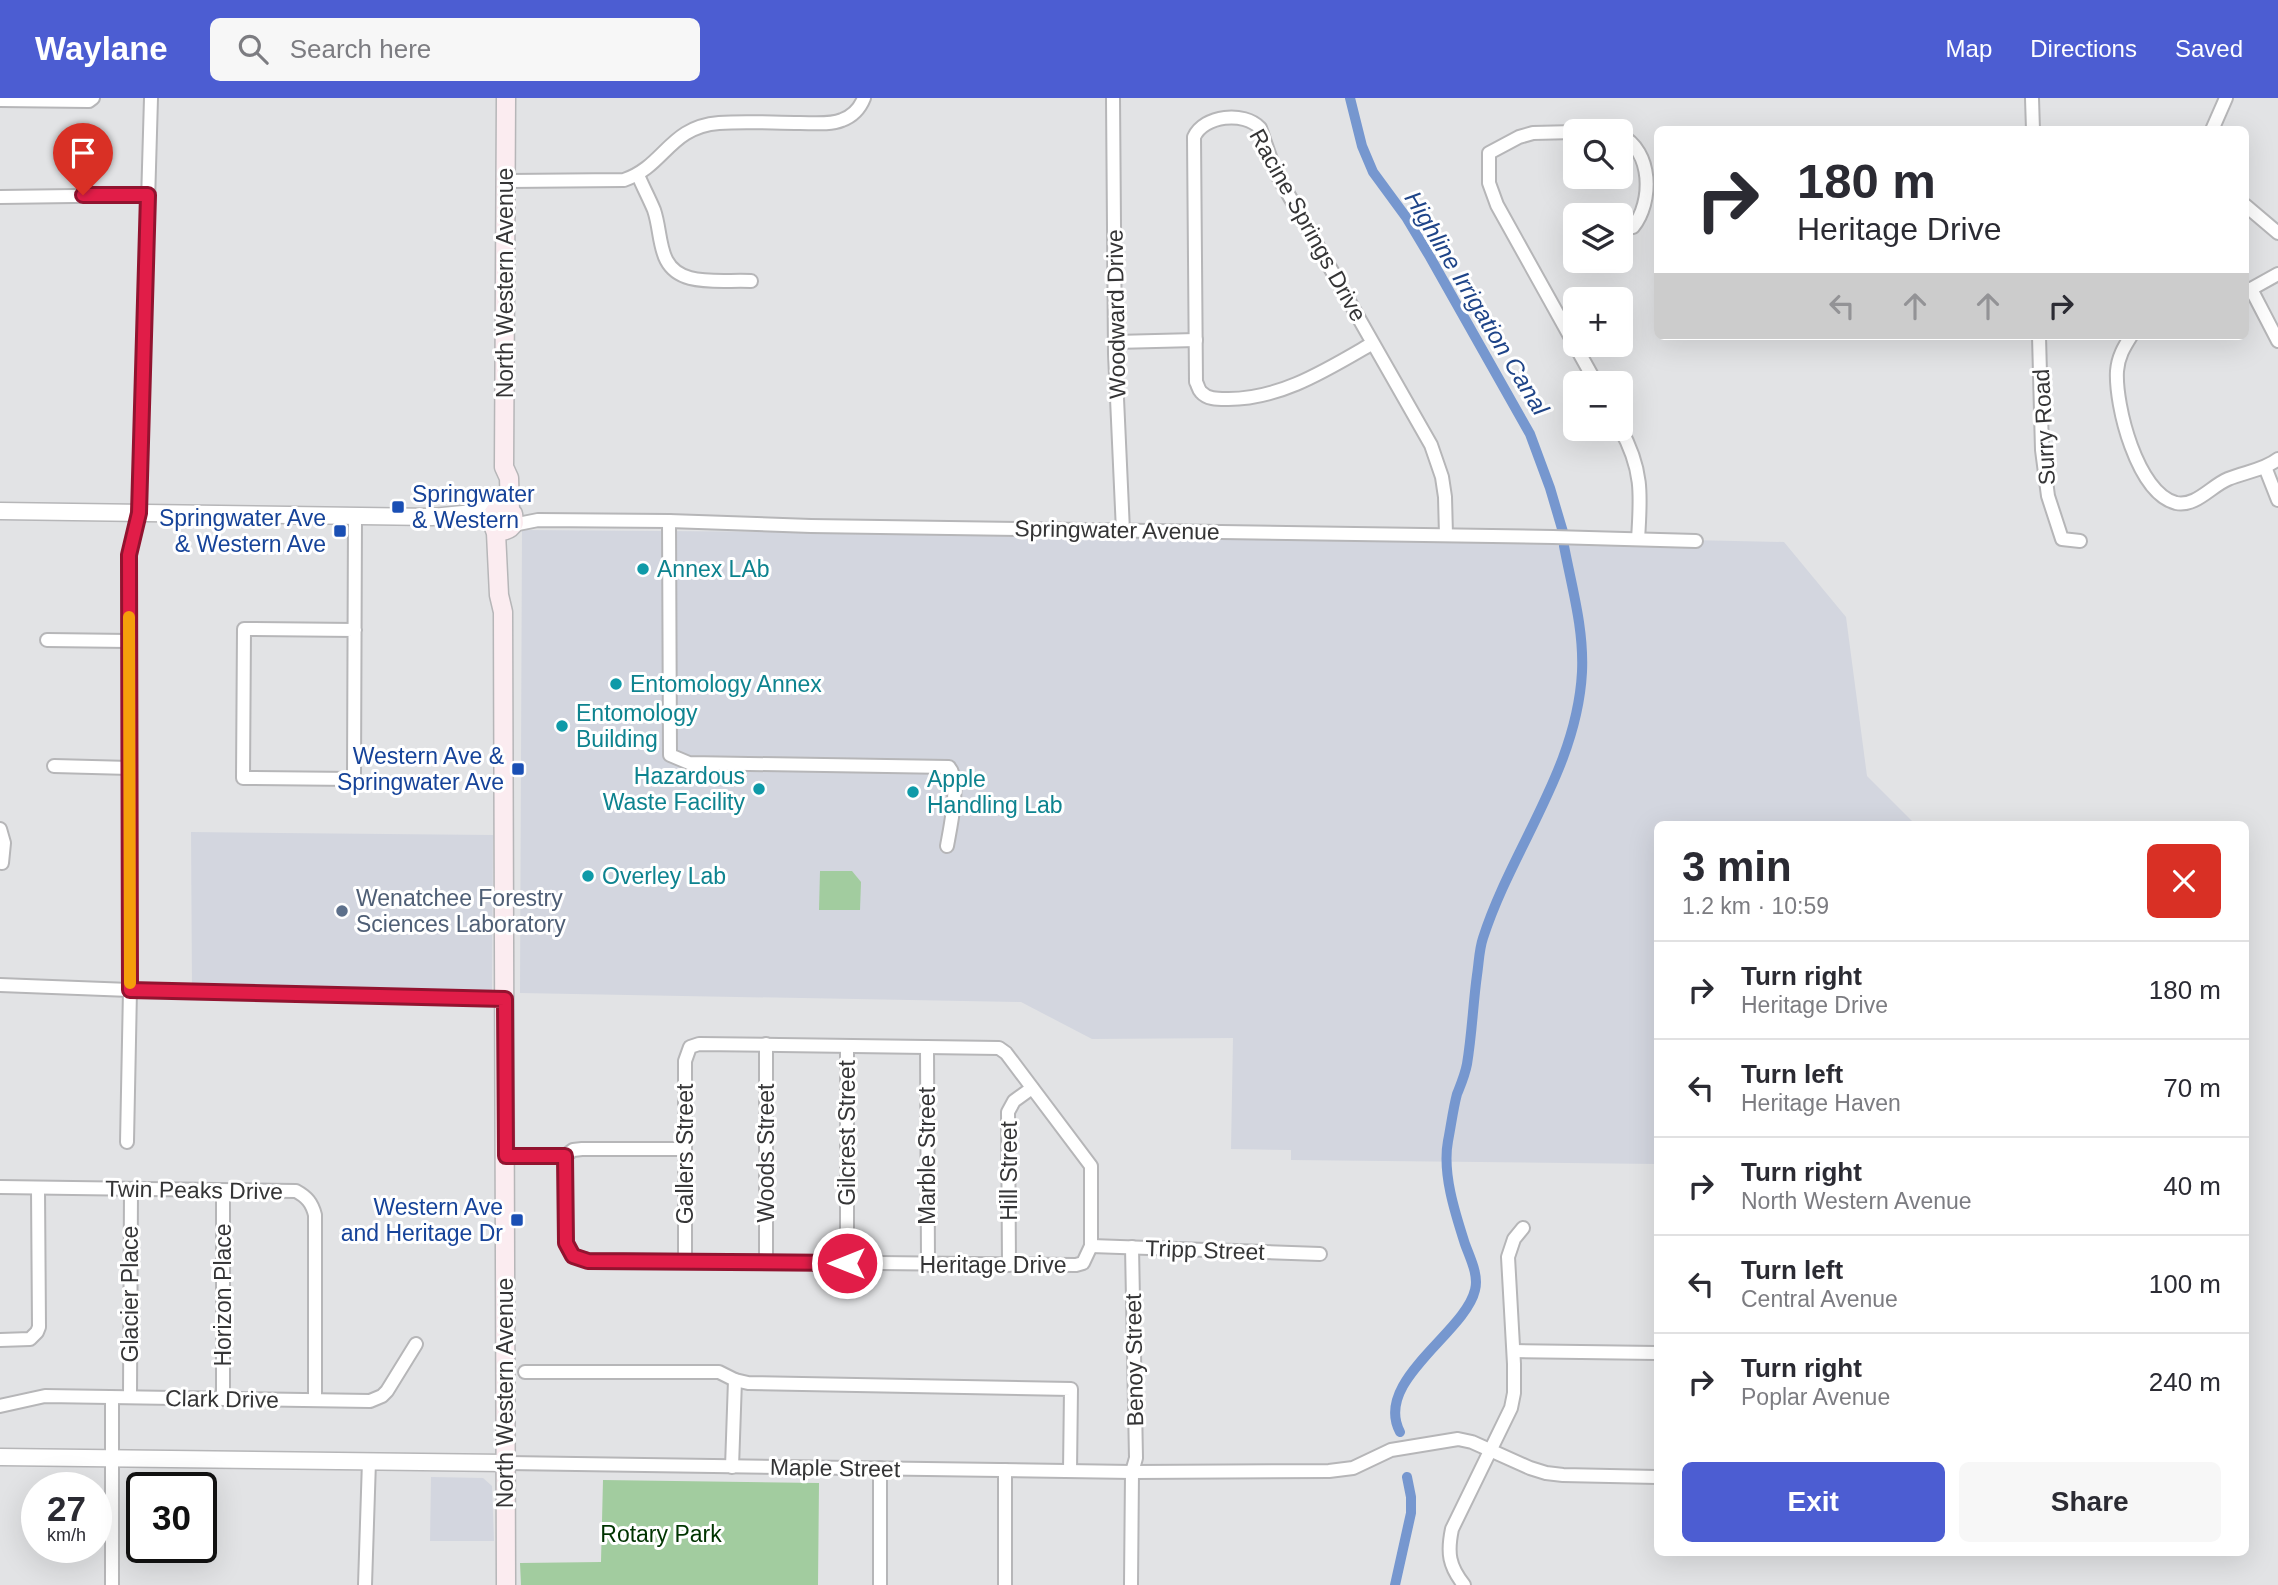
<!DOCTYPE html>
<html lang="en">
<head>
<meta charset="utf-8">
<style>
	body { margin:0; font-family:Arial,sans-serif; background:#f7f7f7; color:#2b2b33; height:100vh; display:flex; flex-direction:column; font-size:26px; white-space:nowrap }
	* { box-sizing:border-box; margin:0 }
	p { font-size:23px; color:#7c7c81 }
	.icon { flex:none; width:38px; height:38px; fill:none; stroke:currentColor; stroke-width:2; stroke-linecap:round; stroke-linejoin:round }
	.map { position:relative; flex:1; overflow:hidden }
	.panel { position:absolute; left:1654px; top:723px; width:595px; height:735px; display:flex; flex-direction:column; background:#fff; border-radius:10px; box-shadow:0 7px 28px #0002 }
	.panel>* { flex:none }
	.hud { position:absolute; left:1654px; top:28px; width:595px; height:214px; border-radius:10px; box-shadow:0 7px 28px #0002; background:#fff; color:#2b2b33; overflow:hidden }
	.tools { position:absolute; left:1563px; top:21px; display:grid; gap:14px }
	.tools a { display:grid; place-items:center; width:70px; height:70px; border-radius:10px; background:#fff; box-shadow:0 7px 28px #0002; font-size:35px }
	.speed { position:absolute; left:21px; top:1374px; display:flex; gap:14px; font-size:35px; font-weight:700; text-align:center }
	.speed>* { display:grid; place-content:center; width:91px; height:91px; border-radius:50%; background:#fff; box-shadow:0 7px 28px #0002; line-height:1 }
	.speed small { font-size:18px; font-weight:400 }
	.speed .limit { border:4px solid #111; border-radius:10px; background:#fff; color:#111 }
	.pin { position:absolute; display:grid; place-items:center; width:60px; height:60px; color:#fff; margin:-72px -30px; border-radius:50% 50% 50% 0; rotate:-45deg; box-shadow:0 0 7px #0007 }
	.pin .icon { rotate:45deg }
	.me { position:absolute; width:77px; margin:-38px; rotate:270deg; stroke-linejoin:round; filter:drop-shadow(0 0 5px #0008) }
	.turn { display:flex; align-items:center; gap:24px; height:147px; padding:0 28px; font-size:32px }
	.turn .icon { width:91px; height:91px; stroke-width:2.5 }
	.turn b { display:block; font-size:49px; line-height:60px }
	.lanes { display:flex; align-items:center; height:66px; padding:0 28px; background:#0003; justify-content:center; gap:35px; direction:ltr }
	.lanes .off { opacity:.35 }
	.round { display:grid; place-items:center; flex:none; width:74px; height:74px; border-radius:10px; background:#f7f7f7 }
	.summary { display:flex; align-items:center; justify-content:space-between; height:119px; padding:0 28px }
	h1 { font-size:42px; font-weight:700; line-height:52px }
	.primary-button { display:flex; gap:14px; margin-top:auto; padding:14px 28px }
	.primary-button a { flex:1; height:80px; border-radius:10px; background:#4c5dd2; color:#fff; font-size:28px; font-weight:700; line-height:80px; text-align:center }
	.primary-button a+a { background:#f7f7f7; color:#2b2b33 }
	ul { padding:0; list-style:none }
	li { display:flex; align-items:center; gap:21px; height:98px; padding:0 28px; border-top:2px solid #e1e1e2 }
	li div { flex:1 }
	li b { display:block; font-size:26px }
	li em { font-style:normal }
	header { display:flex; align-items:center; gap:42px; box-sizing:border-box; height:98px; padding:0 35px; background:#4c5dd2; color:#fff }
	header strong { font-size:33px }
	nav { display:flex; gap:38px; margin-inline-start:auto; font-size:24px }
	.search { width:490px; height:63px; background:#f7f7f7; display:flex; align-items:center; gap:18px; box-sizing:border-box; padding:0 24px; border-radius:10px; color:#7c7c81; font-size:26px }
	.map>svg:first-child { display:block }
</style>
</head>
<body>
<header>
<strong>Waylane</strong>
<div class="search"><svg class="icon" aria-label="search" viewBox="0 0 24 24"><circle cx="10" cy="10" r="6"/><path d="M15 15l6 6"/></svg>Search here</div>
<nav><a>Map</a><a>Directions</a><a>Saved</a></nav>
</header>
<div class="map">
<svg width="2278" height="1487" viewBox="0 0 2278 1487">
	<rect width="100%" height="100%" fill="#e2e3e5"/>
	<!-- built -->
	<g fill="#d3d6df">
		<path d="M 522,432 L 1553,439 L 1784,444 L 1846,519 L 1867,678 L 1915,726 L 1657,726 L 1657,1066 L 1291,1062 L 1291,1052 L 1231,1051 L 1233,940 L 1092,941 L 1021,904 L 520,895 Z"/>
		<path d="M 191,734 L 493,737 L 492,892 L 192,889 Z"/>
		<path d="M 431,1379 L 483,1380 L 492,1388 L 494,1443 L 430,1443 Z"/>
	</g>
	<!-- green -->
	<g fill="#a2cc9f">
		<path d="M 820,773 L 852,773 L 861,784 L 860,812 L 819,812 Z"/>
		<path d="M 603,1382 L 819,1385 L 818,1487 L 521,1487 L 520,1465 L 601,1464 Z"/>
	</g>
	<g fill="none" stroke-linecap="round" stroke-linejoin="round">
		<!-- canal -->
		<g stroke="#7697cf" stroke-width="10">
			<path d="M 1350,0 L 1362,48 L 1373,74 L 1406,119 L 1430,159 L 1530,336 L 1550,390 L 1563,434"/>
			<path d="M 1400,1334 C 1373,1283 1465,1235 1475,1192 C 1479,1177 1470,1160 1465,1146 C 1455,1115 1442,1075 1448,1043 C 1451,1028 1453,1011 1457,996 C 1461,986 1465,977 1467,966 C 1472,936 1473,906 1477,877 C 1479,864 1479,852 1483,840 C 1512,750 1577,671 1582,574 C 1584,531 1572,490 1564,448"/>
			<path d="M 1395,1487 L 1411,1415 L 1411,1399 L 1407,1379"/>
		</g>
		<defs>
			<g id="minor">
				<path d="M 1113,0 L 1115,256 L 1123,433"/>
				<path d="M 2032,0 L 2033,32"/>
				<path d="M 0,2 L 89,3 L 93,0"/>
				<path d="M 2212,32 L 2226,0"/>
				<path d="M 1591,33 L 1603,33"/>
				<path d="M 1575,34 L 1533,35 L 1519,39 L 1489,55 L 1489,85 L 1497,107 L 1596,285"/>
				<path d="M 1620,37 C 1653,53 1653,104 1633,129"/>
				<path d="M 638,77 C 643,89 649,100 654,112 C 663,138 656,171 690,180 C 709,185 731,182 751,183"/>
				<path d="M 505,83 L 624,82 C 665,68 669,29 719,25 C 745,23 773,25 800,25 C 813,25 830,27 842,22 C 853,18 860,10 864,0"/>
				<path d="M 0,99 L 148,97"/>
				<path d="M 2245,107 L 2278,135"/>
				<path d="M 2251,191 L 2278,243"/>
				<path d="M 2251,191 L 2278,176"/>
				<path d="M 2039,238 L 2042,352 L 2048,398 L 2062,441 L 2080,443"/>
				<path d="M 2131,238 C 2124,249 2118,259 2117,273 C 2115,307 2137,395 2176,405 C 2196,409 2211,388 2228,381 C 2245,374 2264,372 2278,361"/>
				<path d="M 1115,244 L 1196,242"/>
				<path d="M 1373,245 C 1328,271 1280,302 1226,301 C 1217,301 1207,301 1201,294 C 1198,291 1198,287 1196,284 L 1194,39 C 1204,17 1244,13 1260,30 L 1275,73 L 1431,347 L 1442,379 L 1445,399 L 1446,437"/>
				<path d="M 1620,330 C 1643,371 1641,397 1638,441"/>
				<path d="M 2265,369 L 2278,402"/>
				<path d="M 669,423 L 670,657 L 689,665 L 949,669 C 961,682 950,731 947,748"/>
				<path d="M 513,427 L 538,422 L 669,423 L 811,428 L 1553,439 L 1696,443"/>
				<path d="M 355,532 L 244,531 L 243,680 L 354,681 L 355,418"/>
				<path d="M 47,542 L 129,543"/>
				<path d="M 54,668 L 130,670"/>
				<path d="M 0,731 L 4,745 L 2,765"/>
				<path d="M 0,887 L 130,892 L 505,901"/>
				<path d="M 766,946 L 766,1165"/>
				<path d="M 847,948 L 847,1165"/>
				<path d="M 927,949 L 928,1167"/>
				<path d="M 127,1044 L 130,892 L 129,457 L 139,415 L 151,0"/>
				<path d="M 506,1058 L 565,1058 L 573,1052 L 582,1051 L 685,1051"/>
				<path d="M 565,1058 L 566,1145 L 573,1158 L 588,1162 L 1076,1167 L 1083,1165 L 1091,1148 L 1091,1068 L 1006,955 L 999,950 L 699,946 L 690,949 L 685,963 L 685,1163"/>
				<path d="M 0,1089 L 296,1093 C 307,1099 312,1105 315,1117 L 315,1302"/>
				<path d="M 223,1093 L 223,1301"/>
				<path d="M 1091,1148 L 1320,1156"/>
				<path d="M 1009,1167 L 1008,1014 L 1014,1003 L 1032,990"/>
				<path d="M 0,1242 L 30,1241 L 37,1234 L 39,1229 L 38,1091"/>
				<path d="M 1514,1253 L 1657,1255"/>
				<path d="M 525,1274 L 719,1274 L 735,1282 L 732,1369"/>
				<path d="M 735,1282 L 748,1285 L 1071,1291 L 1070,1373"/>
				<path d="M 130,1299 L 131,1092"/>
				<path d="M 0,1308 L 45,1298 L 370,1303 L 382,1298 L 387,1293 L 416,1246"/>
				<path d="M 505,1365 L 1132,1374 L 1329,1373 L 1353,1370 L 1391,1352 L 1458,1341 L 1472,1344 L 1530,1370 L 1546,1375 L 1563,1377 L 1657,1379"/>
				<path d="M 880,1370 L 880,1487"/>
				<path d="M 112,1487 L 112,1300"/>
				<path d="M 365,1487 L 369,1363"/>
				<path d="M 1005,1487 L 1005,1372"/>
				<path d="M 1131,1487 L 1132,1374 L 1136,1360 L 1132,1149"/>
				<path d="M 1464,1487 C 1449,1468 1447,1455 1452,1431 L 1511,1310 L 1514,1295 L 1514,1266 L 1508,1159 L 1514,1141 L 1523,1130"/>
			</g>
			<g id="tertiary">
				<path d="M 0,413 L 432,419 L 494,413"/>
				<path d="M 0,1359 L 505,1365"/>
			</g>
			<g id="secondary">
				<path d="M 506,0 L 504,369 L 509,380 L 510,413"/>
				<path d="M 495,430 C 502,435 510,432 514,425 L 513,416 C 505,408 494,409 491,421 L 496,435 L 499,497 L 503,514 L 506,1487"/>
			</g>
		</defs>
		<!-- minor casing -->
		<use href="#minor" stroke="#b6b6b8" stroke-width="16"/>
		<!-- tertiary casing -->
		<use href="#tertiary" stroke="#b6b6b8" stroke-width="19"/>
		<!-- secondary casing -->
		<use href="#secondary" stroke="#b6b6b8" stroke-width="21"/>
		<!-- minor -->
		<use href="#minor" stroke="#fff" stroke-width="12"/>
		<!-- tertiary -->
		<use href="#tertiary" stroke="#fff" stroke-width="16"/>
		<!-- secondary -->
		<use href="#secondary" stroke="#fbecf0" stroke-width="18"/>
	</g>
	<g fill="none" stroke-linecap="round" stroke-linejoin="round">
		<defs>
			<path id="route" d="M 83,97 L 148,97 L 139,415 L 129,457 L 130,892 L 505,901 L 506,1058 L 565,1058 L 566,1145 L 573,1158 L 588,1163 L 847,1165"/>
		</defs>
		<!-- route casing -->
		<use href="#route" stroke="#92132f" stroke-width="18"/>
		<!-- route -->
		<use href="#route" stroke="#e11d48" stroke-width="12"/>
		<!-- slow -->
		<path stroke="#f59e0b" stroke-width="12" d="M 129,519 L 130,885"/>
	</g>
	<!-- markers -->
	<g fill="#1a4fb4" stroke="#fff" stroke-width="2.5">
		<rect x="391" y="402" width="14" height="14" rx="3.5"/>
		<rect x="333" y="426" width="14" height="14" rx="3.5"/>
		<rect x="511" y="664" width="14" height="14" rx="3.5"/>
		<rect x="510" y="1115" width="14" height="14" rx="3.5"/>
	</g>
	<g fill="#0f9aa8" stroke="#fff" stroke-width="2.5">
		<circle cx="643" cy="471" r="7"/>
		<circle cx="616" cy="586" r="7"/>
		<circle cx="562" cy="628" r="7"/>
		<circle cx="759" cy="691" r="7"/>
		<circle cx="913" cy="694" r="7"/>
		<circle cx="588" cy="778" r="7"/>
	</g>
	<circle fill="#5c6f8a" stroke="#fff" stroke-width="2.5" cx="342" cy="813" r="7"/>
	<g text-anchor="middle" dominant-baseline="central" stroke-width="6" stroke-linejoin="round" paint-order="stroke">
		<!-- street labels -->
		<g font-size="23" fill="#353536" stroke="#fff">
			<text transform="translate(1308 127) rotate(61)">Racine Springs Drive</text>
			<text transform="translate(505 185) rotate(-90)">North Western Avenue</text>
			<text transform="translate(1116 216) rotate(-91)">Woodward Drive</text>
			<text transform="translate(2044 329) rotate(-93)">Surry Road</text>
			<text transform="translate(1117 432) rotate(1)">Springwater Avenue</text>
			<text transform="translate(847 1035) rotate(-90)">Gilcrest Street</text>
			<text transform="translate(766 1055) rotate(-90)">Woods Street</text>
			<text transform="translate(685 1056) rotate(-90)">Gallers Street</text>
			<text transform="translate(927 1058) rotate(-90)">Marble Street</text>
			<text transform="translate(1009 1073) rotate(-90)">Hill Street</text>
			<text transform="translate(194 1092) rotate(1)">Twin Peaks Drive</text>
			<text transform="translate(1205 1152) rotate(2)">Tripp Street</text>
			<text x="993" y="1167">Heritage Drive</text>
			<text transform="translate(130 1196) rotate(-90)">Glacier Place</text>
			<text transform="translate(223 1197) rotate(-90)">Horizon Place</text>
			<text transform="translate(1134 1262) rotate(-91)">Benoy Street</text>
			<text transform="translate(505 1295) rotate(-90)">North Western Avenue</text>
			<text transform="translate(222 1301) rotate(1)">Clark Drive</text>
			<text transform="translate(835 1370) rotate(1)">Maple Street</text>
		</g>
		<!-- transit labels -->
		<g font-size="23" fill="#164399" stroke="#fff" text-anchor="end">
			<text x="412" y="396" text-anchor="start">Springwater<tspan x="412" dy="26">&amp; Western</tspan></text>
			<text x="326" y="420">Springwater Ave<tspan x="326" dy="26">&amp; Western Ave</tspan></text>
			<text x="504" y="658">Western Ave &amp;<tspan x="504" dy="26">Springwater Ave</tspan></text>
			<text x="503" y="1109">Western Ave<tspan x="503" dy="26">and Heritage Dr</tspan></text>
		</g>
		<!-- culture labels -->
		<g font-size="23" fill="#0d838f" stroke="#fff" text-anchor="start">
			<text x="657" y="471">Annex LAb</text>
			<text x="630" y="586">Entomology Annex</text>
			<text x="576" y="615">Entomology<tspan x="576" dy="26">Building</tspan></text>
			<text x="745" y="678" text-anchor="end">Hazardous<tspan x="745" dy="26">Waste Facility</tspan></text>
			<text x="927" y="681">Apple<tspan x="927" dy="26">Handling Lab</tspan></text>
			<text x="602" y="778">Overley Lab</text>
		</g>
		<!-- service labels -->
		<g font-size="23" fill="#4e5e75" stroke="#fff" text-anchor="start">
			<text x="356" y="800">Wenatchee Forestry<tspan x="356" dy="26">Sciences Laboratory</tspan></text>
		</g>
		<!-- park labels -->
		<g font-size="23" fill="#003400" stroke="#fff">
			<text x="661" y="1436">Rotary Park</text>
		</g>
		<!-- water labels -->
		<g font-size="24" font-style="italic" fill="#1e4488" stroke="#fff">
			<text transform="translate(1477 205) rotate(59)">Highline Irrigation Canal</text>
		</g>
	</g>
</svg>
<div class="tools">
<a><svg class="icon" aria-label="search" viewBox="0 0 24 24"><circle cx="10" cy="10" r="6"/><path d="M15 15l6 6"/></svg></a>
<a><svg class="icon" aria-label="layers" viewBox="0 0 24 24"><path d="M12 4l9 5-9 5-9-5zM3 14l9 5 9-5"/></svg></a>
<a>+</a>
<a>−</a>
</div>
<div class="speed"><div>27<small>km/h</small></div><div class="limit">30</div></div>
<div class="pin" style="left:83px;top:97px;background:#d93025"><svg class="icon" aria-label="arrive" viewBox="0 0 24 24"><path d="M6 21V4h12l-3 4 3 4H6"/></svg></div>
<svg class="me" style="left:847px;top:1165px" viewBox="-20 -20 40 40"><circle r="17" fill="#e11d48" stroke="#fff" stroke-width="3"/><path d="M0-11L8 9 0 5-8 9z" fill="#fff"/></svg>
<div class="hud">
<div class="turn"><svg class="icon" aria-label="right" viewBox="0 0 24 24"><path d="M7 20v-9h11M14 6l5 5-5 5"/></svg><div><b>180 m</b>Heritage Drive</div></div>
<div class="lanes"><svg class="icon off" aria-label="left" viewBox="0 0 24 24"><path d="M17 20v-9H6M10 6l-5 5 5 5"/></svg><svg class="icon off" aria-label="ahead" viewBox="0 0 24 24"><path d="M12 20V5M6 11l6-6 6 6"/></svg><svg class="icon off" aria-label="ahead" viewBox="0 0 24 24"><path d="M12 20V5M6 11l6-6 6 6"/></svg><svg class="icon" aria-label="right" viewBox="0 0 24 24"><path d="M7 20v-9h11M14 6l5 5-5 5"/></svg></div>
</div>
<section class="panel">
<div class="summary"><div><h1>3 min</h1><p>1.2 km · 10:59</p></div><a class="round" style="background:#d93025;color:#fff"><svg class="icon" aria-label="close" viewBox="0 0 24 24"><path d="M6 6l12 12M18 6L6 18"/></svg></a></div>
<ul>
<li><svg class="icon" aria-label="right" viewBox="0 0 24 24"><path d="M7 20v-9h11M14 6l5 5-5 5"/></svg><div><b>Turn right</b><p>Heritage Drive</p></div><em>180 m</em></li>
<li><svg class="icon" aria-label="left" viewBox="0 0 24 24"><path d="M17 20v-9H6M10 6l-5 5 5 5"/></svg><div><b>Turn left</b><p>Heritage Haven</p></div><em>70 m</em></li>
<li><svg class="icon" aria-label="right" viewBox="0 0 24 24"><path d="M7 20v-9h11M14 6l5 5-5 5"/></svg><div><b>Turn right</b><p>North Western Avenue</p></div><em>40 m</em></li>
<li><svg class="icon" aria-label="left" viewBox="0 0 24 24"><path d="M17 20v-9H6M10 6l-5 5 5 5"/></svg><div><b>Turn left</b><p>Central Avenue</p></div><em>100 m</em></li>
<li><svg class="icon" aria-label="right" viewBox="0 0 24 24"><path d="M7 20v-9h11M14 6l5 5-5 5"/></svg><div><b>Turn right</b><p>Poplar Avenue</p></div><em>240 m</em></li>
</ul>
<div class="primary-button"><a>Exit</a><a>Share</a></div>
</section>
</div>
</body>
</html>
